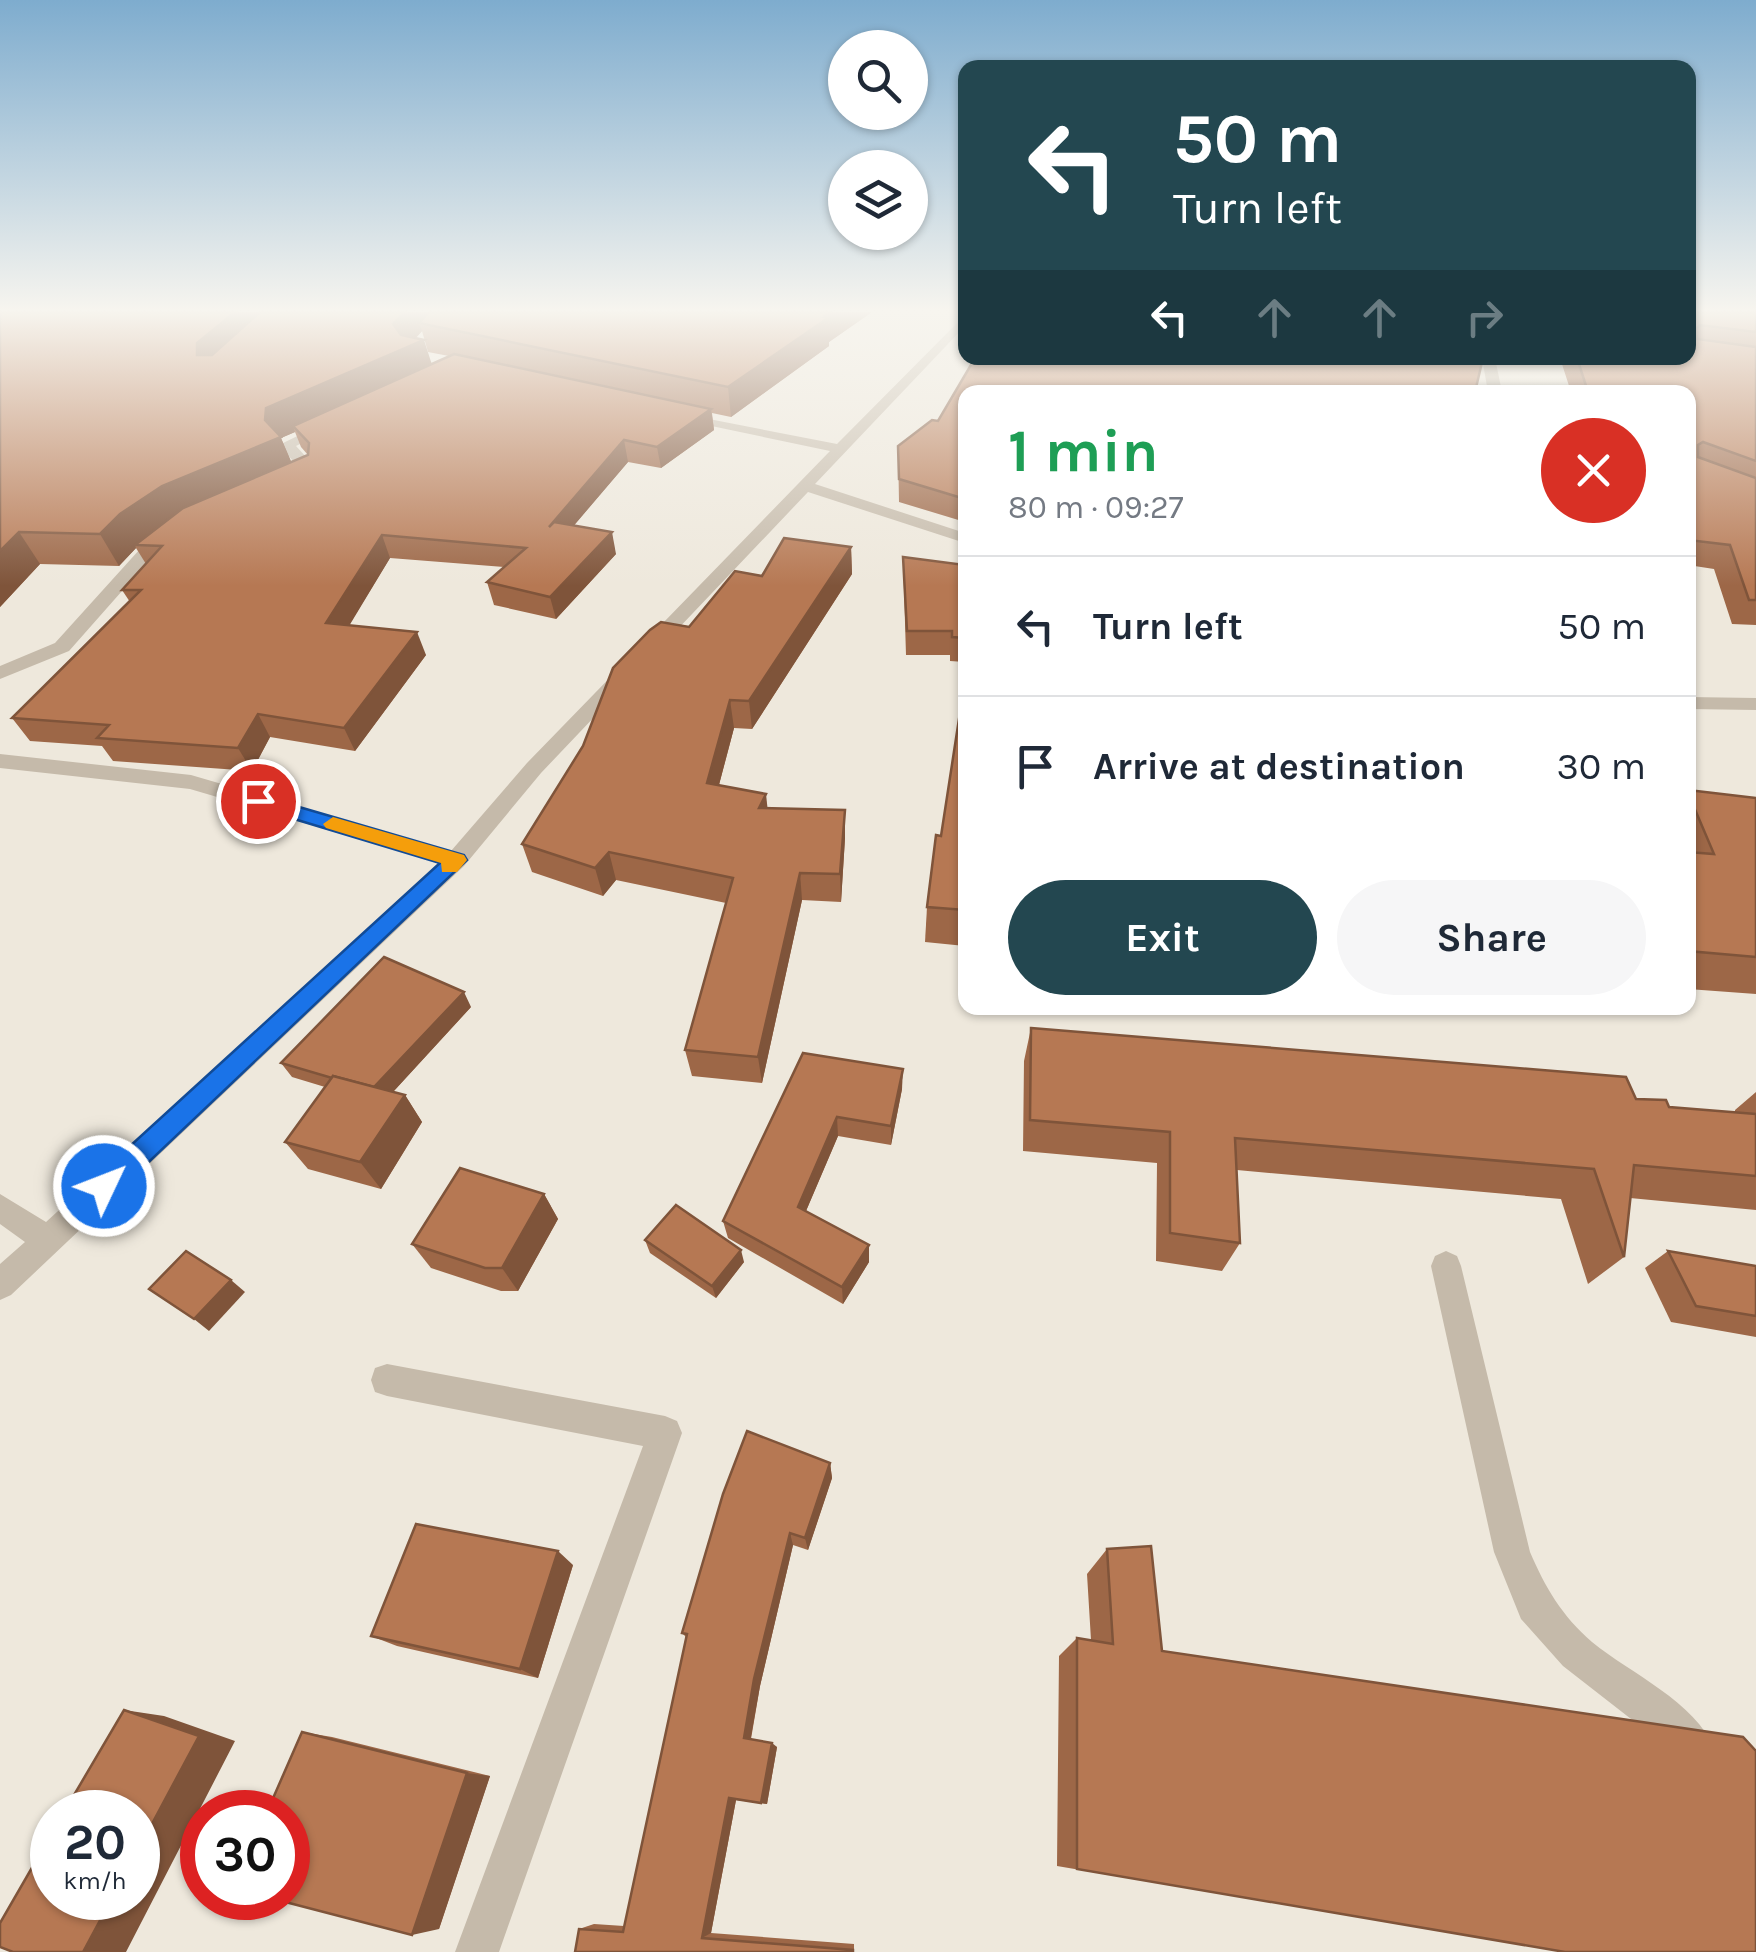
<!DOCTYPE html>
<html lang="en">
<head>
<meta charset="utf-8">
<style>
	body { margin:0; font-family:Karla,sans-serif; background:#f6f6f7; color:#1f2937; height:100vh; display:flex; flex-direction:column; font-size:38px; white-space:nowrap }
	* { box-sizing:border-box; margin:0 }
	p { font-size:32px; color:#747a83 }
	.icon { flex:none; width:55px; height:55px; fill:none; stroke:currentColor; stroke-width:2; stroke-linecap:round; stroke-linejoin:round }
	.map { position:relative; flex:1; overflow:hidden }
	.drawer { position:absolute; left:958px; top:385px; width:738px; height:630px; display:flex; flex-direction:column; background:#fff; border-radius:20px; box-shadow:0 2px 8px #0004 }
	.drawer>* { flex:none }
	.hud { position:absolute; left:958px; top:60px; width:738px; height:305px; border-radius:20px; box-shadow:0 2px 8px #0004; background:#234750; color:#fff; overflow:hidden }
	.buttons { position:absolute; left:828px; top:30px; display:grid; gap:20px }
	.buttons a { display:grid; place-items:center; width:100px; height:100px; border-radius:50%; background:#fff; box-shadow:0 2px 8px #0004; font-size:50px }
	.speed { position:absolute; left:30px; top:1790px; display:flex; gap:20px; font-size:50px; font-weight:700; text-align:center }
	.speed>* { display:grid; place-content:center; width:130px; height:130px; border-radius:50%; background:#fff; box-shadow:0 2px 8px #0004; line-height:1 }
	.speed small { font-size:25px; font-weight:400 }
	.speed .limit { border:15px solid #d22; background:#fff; color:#111 }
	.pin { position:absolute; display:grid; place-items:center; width:85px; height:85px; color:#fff; margin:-42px; border:5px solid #fff; border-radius:50%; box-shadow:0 2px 10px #0007 }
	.me { position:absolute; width:110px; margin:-55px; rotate:47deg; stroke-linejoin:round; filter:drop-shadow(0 0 8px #0008) }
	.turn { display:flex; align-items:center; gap:35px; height:210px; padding:0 50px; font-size:45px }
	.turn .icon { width:130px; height:130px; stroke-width:2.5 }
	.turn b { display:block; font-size:70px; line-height:85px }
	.lanes { display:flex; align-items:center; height:95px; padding:0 50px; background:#0003; justify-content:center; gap:50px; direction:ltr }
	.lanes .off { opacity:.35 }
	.round { display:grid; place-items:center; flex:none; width:105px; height:105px; border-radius:52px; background:#f6f6f7 }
	.summary { display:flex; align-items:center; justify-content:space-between; height:170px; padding:0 50px }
	h1 { font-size:60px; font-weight:700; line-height:75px; color:#1e9e55 }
	.cta { display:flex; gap:20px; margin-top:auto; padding:20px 50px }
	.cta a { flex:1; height:115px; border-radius:60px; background:#234750; color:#fff; font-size:40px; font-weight:700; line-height:115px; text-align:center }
	.cta a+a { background:#f6f6f7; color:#1f2937 }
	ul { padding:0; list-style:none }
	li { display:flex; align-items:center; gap:30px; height:140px; padding:0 50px; border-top:2px solid #e0e1e3 }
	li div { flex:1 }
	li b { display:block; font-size:38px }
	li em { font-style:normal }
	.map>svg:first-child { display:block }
</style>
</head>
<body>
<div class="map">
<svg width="1756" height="1952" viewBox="0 0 1756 1952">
	<rect width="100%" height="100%" fill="#eee8dc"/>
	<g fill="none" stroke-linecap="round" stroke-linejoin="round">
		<!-- street -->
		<g fill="#c5baaa" fill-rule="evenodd">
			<path d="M 965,315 L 965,326 L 815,484 L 965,533 L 965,543 L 808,492 L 541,773 L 464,866 L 11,1295 L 0,1300 L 0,1264 L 25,1242 L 0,1224 L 0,1194 L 46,1222 L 439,863 L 190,789 L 0,768 L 0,754 L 191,775 L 451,851 L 527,763 L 830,451 L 678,419 L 678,413 L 837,444 Z"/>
			<path d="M 1482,358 L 1495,358 L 1502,392 L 1488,392 Z"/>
			<path d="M 322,424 L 334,427 L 296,446 L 318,470 L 302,480 L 292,480 L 292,474 L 300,469 L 279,445 Z"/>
			<path d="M 160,535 L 174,539 L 152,557 L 69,651 L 0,679 L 0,666 L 55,643 L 140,549 Z"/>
			<path d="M 1688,697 L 1756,698 L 1756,710 L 1688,709 Z"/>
			<path d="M 1446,1251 L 1457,1256 L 1461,1266 L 1530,1552 C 1545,1587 1562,1616 1592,1642 C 1631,1674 1695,1701 1715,1750 L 1709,1764 L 1695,1770 L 1681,1764 L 1667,1747 L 1563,1666 L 1521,1619 L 1494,1552 L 1431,1266 L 1435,1256 Z"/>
			<path d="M 387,1364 L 665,1416 L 677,1421 L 682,1433 L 499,1952 L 455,1952 L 643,1446 L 387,1396 L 375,1392 L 371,1380 L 375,1368 Z"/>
		</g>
	</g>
	<!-- wall -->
	<g fill="#9d6747" fill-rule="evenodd">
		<path d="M 0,312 L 872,312 L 829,342 L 829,346 L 731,417 L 712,413 L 714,430 L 661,468 L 628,462 L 574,525 L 616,554 L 556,619 L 494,605 L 487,582 L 504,567 L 390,558 L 349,625 L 426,655 L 355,751 L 270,737 L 252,771 L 113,761 L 102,746 L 30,741 L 12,718 L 130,602 L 122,590 L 146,564 L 136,548 L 119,566 L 40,564 L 0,607 ZM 422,331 L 428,352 L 449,356 L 432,364 L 416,338 ZM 295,432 L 301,447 L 308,455 L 291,462 L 281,438 Z"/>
		<path d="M 1688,312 L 1756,312 L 1756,625 L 1732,624 L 1714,569 L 1688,565 L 1688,392 L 1571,392 L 1560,358 L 1688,358 Z"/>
		<path d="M 975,358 L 988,358 L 1002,360 L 1002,358 L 1483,358 L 1475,392 L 965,392 L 965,522 L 899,502 L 898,446 L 932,420 L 938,421 Z"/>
		<path d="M 851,547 L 852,574 L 752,729 L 734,728 L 719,785 L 768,808 L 845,838 L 841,902 L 802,900 L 762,1083 L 692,1076 L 685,1050 L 726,903 L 616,880 L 603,896 L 532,872 L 522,844 L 689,627 L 762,576 Z"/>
		<path d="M 903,557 L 965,565 L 965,662 L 950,661 L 950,655 L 906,655 Z"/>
		<path d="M 965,720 L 965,946 L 925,942 L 927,907 Z"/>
		<path d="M 1688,790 L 1756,798 L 1756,994 L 1688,989 Z"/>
		<path d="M 471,1007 L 393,1092 L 405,1095 L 422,1122 L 381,1189 L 308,1169 L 285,1142 L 325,1087 L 292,1077 L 281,1063 Z"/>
		<path d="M 1031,1028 L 1636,1099 L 1669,1107 L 1735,1112 L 1735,1110 L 1756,1092 L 1756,1210 L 1630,1198 L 1624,1257 L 1588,1284 L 1561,1199 L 1237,1170 L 1240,1243 L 1222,1271 L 1156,1261 L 1157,1163 L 1023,1151 L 1024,1061 Z"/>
		<path d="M 803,1053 L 902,1089 L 891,1145 L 838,1136 L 806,1211 L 869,1262 L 843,1304 L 728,1238 L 723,1221 Z"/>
		<path d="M 544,1194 L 558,1219 L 518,1291 L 501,1291 L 431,1268 L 412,1244 Z"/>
		<path d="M 645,1240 L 744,1262 L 716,1298 L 650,1253 Z"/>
		<path d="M 1668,1251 L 1756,1266 L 1756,1337 L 1671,1322 L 1645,1268 Z"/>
		<path d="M 830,1463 L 832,1478 L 808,1550 L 793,1545 L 760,1686 L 751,1739 L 777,1747 L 767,1804 L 736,1800 L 711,1933 L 854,1944 L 854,1952 L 579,1929 L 594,1924 L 624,1926 L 686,1637 L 682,1633 Z"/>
		<path d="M 1107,1549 L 1162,1651 L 1565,1952 L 1057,1866 L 1059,1656 L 1077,1638 L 1091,1640 L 1087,1574 Z"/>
		<path d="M 573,1565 L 538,1678 L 397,1646 L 371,1636 Z"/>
		<path d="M 302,1732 L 332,1737 L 490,1776 L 439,1929 Z"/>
	</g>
	<!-- shaded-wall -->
	<g fill="#7f543a">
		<path d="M 235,312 L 278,312 L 210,372 L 197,355 L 197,343 Z"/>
		<path d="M 405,312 L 439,312 L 419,323 L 422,331 L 407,347 L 424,340 L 433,368 L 293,426 L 295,432 L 281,438 L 294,468 L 135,545 L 136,548 L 119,566 L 100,534 L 120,514 L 265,420 L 266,408 L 393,324 Z"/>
		<path d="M 830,312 L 872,312 L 829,342 L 829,346 L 731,417 L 728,387 Z"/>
		<path d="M 711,409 L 714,430 L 661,468 L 657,447 Z"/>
		<path d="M 624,440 L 628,462 L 554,549 L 549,527 Z"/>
		<path d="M 19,532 L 40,564 L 0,607 L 0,551 Z"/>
		<path d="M 612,532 L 616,554 L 556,619 L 550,597 Z"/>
		<path d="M 382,535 L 390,558 L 337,646 L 326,623 Z"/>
		<path d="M 851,547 L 852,574 L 752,729 L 749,701 Z"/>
		<path d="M 417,632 L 426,655 L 355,751 L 344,728 Z"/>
		<path d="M 730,700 L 734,728 L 712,811 L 707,783 Z"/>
		<path d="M 258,714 L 270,737 L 252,771 L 238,748 Z"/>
		<path d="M 766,794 L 769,822 L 759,808 Z"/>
		<path d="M 845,810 L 845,838 L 841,902 L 840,874 Z"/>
		<path d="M 609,852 L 616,880 L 603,896 L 595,868 Z"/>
		<path d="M 800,873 L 802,900 L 762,1083 L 758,1057 Z"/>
		<path d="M 464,992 L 471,1007 L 381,1105 L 371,1091 Z"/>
		<path d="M 903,1069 L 902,1089 L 891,1145 L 891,1126 Z"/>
		<path d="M 405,1095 L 422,1122 L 381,1189 L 360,1162 Z"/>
		<path d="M 837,1117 L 838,1136 L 800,1225 L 798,1207 Z"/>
		<path d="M 544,1194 L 558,1219 L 518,1291 L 502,1268 Z"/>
		<path d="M 869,1245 L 869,1262 L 843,1304 L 842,1287 Z"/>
		<path d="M 741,1250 L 744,1262 L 716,1298 L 712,1286 Z"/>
		<path d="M 231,1280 L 245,1292 L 209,1331 L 194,1319 Z"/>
		<path d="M 830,1463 L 832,1478 L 808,1550 L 805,1538 Z"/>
		<path d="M 790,1533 L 793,1545 L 760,1686 L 750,1742 L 744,1738 L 754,1679 Z"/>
		<path d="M 558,1551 L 573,1565 L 538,1678 L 520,1669 Z"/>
		<path d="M 124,1710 L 164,1716 L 235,1741 L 126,1952 L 83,1952 L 112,1898 L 138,1898 L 138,1850 Z"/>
		<path d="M 772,1743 L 777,1747 L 767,1804 L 761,1803 Z"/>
		<path d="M 467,1773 L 490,1776 L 439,1929 L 412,1935 Z"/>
		<path d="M 729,1798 L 736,1800 L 711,1933 L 702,1938 Z"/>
	</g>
	<!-- building -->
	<g fill="#b67853" stroke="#7f543a" stroke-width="2.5">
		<path d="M 0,312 L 235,312 L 197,343 L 197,355 L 212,355 L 260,312 L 405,312 L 393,324 L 401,335 L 424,340 L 266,408 L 265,420 L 281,437 L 162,486 L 120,514 L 100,534 L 19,532 L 0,551 Z"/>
		<path d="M 429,312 L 830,312 L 824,317 L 828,318 L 728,387 L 419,323 Z"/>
		<path d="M 1688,312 L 1756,312 L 1756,332 L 1700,325 L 1696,329 L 1697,339 L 1756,347 L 1756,461 L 1703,442 L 1698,445 L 1698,457 L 1756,478 L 1756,600 L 1749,600 L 1730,545 L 1688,540 L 1688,392 L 1588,392 L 1577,358 L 1688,358 Z"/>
		<path d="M 454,354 L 711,409 L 657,447 L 624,440 L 549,527 L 554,522 L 612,532 L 550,597 L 487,582 L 526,548 L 382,535 L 326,623 L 417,632 L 344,728 L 258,714 L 238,748 L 97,738 L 109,725 L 12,718 L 141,590 L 122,590 L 162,546 L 135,545 L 183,508 L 308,455 L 309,443 L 293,426 Z"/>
		<path d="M 975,358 L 988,358 L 1002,360 L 1002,358 L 1483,358 L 1475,392 L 965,392 L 965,499 L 899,479 L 898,446 L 932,420 L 938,421 Z"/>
		<path d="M 784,538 L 851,547 L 749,701 L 730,700 L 707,783 L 766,794 L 759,808 L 845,810 L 840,874 L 800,873 L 758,1057 L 685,1050 L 733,878 L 609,852 L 595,868 L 522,844 L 583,746 L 613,668 L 650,630 L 661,622 L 689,627 L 735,571 L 762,576 Z"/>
		<path d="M 903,557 L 965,565 L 965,638 L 952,637 L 952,631 L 907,631 Z"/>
		<path d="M 959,719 L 965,720 L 965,910 L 927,907 L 936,835 L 941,836 Z"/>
		<path d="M 1688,790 L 1756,798 L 1756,957 L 1688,951 L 1688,852 L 1714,854 L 1688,793 Z"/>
		<path d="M 384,957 L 464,992 L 374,1087 L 333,1076 L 332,1078 L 281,1063 Z"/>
		<path d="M 1031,1028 L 1626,1077 L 1636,1099 L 1666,1100 L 1669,1107 L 1756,1114 L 1756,1176 L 1634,1165 L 1624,1257 L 1594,1169 L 1235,1138 L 1240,1243 L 1170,1233 L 1170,1132 L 1030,1120 Z"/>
		<path d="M 803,1053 L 903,1069 L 891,1126 L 837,1117 L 798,1207 L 869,1245 L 842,1287 L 723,1221 Z"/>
		<path d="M 333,1076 L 405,1095 L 360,1162 L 285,1142 Z"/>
		<path d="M 460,1168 L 544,1194 L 502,1268 L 485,1268 L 412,1244 Z"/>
		<path d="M 676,1205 L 741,1250 L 712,1286 L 645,1240 Z"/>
		<path d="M 186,1251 L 231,1280 L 194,1319 L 149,1289 Z"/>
		<path d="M 1668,1251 L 1756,1266 L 1756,1316 L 1696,1306 Z"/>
		<path d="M 747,1431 L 830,1463 L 805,1538 L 790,1533 L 754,1679 L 744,1738 L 772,1743 L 761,1803 L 729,1798 L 702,1938 L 853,1950 L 853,1952 L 575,1952 L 579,1929 L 623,1932 L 687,1634 L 682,1633 L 723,1494 Z"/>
		<path d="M 416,1524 L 558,1551 L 520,1669 L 371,1636 Z"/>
		<path d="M 1151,1546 L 1162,1651 L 1743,1737 L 1756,1751 L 1756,1952 L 1565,1952 L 1077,1869 L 1077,1638 L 1113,1644 L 1107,1549 Z"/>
		<path d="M 124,1710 L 199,1736 L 138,1850 L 138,1812 L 64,1812 Z"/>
		<path d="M 302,1732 L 467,1773 L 412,1935 L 270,1898 L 288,1898 L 288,1812 L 267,1812 Z"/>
		<path d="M 52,1833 L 52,1898 L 112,1898 L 83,1952 L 13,1952 L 0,1947 L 0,1923 Z"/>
	</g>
	<!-- sky -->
	<linearGradient id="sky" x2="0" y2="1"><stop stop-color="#7eacce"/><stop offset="0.53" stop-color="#f7f5ef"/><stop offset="1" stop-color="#f7f5ef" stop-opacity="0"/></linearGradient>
	<rect width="1756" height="586" fill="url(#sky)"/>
	<!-- route -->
	<path fill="#1a73e8" stroke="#114b97" stroke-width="2.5" d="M 258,795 L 464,855 L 467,860 L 114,1195 L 104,1198 L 95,1195 L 91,1186 L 95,1178 L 440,863 L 251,806 L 251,797 Z"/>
	<!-- slow -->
	<path fill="#f59e0b" d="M 333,817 L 464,855 L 467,860 L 457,872 L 442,872 L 441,863 L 326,828 L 323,824 Z"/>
</svg>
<div class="buttons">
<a><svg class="icon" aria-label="search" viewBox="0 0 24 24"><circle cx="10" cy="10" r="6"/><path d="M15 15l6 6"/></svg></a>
<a><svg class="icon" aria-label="layers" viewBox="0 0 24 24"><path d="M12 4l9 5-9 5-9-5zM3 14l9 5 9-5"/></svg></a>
</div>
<div class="speed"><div>20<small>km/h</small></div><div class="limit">30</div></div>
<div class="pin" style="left:258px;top:801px;background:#d93025"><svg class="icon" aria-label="arrive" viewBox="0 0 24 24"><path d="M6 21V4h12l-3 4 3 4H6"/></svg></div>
<svg class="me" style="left:104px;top:1186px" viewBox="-20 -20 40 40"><circle r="17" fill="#1a73e8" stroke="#fff" stroke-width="3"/><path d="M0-11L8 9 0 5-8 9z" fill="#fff"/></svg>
<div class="hud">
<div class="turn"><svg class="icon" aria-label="left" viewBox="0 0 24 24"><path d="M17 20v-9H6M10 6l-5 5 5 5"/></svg><div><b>50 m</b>Turn left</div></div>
<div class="lanes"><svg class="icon" aria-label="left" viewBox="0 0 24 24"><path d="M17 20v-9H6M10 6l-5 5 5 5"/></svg><svg class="icon off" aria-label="ahead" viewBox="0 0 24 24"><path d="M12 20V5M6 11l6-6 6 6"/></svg><svg class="icon off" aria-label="ahead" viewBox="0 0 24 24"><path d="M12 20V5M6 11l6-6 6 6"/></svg><svg class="icon off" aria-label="right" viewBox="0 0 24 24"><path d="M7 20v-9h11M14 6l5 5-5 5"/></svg></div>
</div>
<section class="drawer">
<div class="summary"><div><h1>1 min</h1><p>80 m · 09:27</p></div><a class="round" style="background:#d93025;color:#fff"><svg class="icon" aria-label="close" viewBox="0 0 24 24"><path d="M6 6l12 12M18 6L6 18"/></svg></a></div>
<ul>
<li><svg class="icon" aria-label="left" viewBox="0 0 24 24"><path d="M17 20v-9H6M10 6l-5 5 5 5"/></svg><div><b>Turn left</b></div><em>50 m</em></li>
<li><svg class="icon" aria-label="arrive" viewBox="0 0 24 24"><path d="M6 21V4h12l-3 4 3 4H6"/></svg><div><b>Arrive at destination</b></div><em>30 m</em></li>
</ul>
<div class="cta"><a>Exit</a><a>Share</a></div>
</section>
</div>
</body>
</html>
